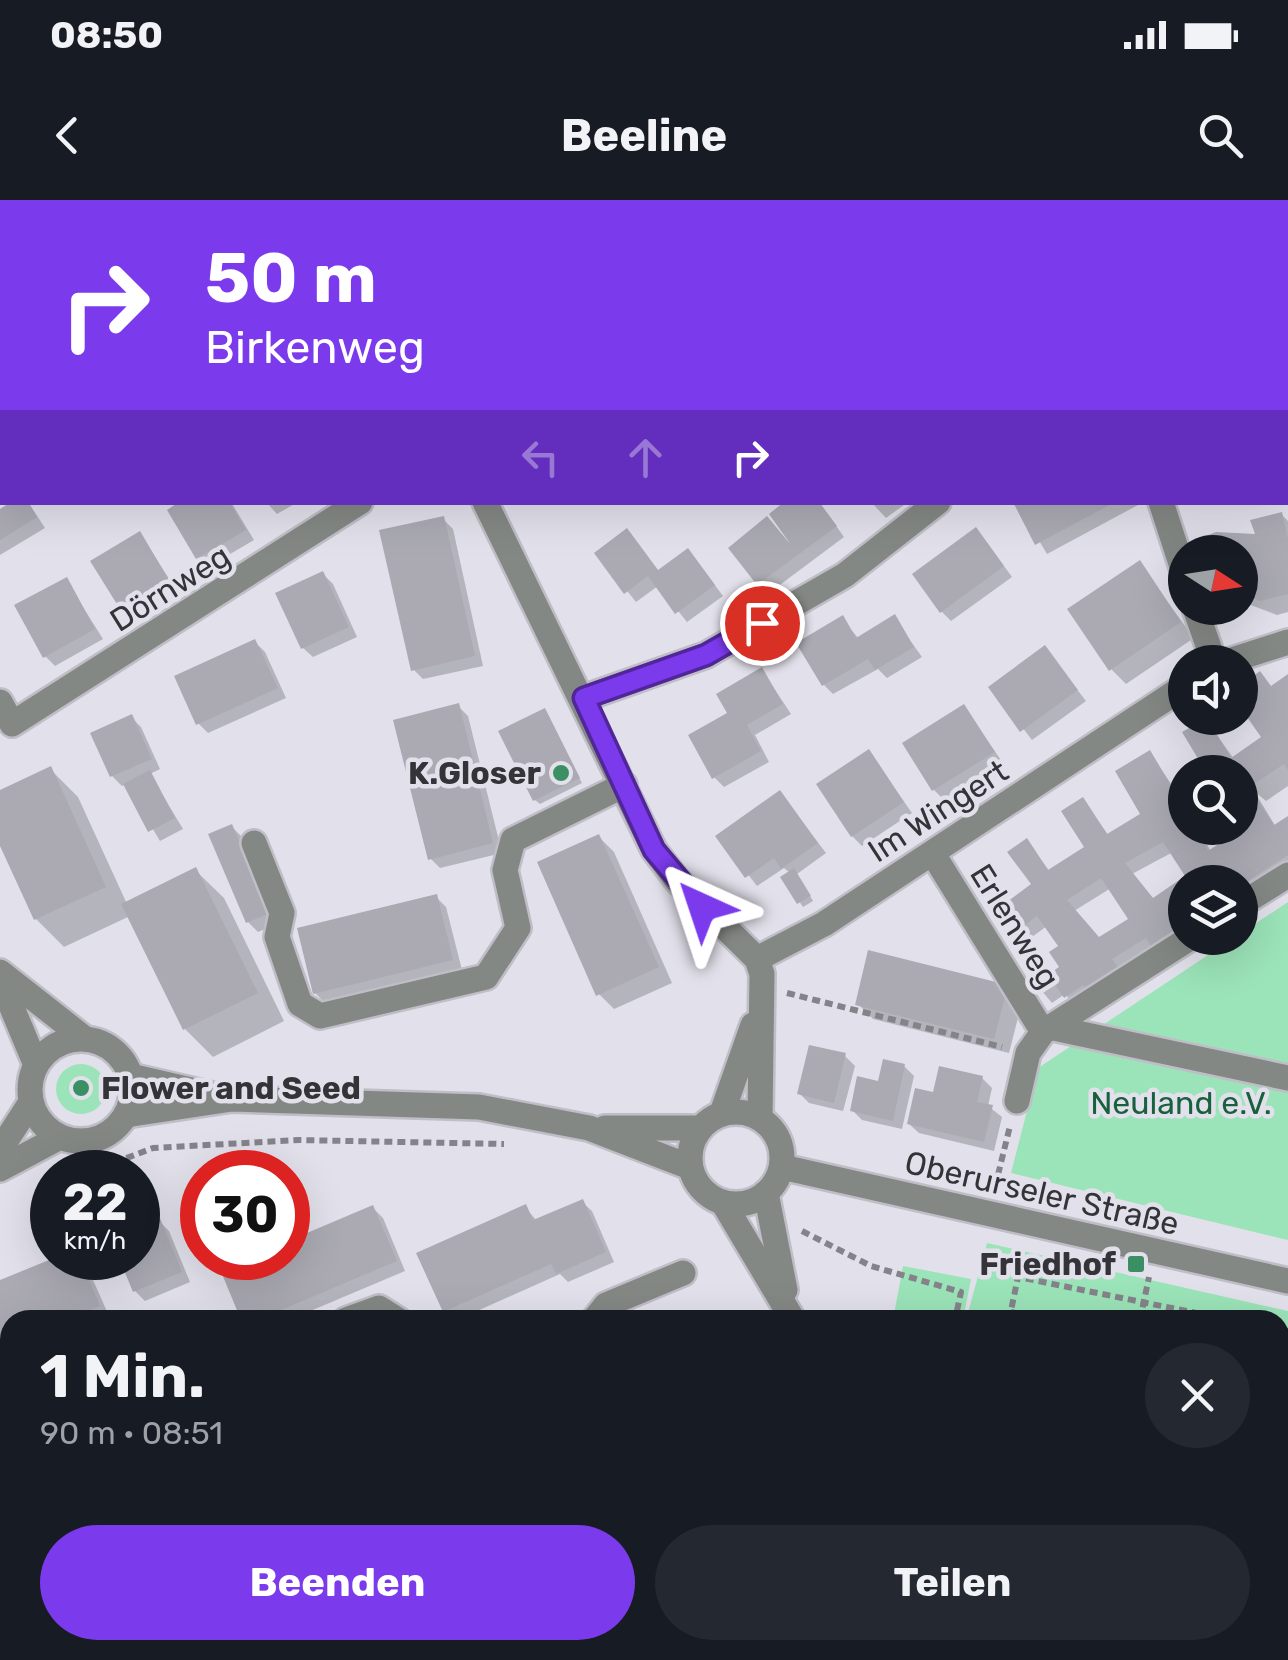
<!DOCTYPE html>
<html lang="de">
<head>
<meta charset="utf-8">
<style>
	body { margin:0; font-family:Rubik,sans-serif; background:#242831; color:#f1f3f6; height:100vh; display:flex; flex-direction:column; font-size:38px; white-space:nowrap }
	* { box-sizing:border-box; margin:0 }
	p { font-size:32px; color:#9ea1a6 }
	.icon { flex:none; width:55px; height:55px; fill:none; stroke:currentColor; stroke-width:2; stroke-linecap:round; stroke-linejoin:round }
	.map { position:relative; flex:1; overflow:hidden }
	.drawer { position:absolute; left:0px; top:1110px; width:1290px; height:350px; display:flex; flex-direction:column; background:#171b24; border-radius:30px 30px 0 0; box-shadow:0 10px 40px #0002 }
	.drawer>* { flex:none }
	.banner { position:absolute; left:0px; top:0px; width:1290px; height:305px; box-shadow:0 10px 40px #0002; background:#7c3aed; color:#fff; overflow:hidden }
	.needle { width:65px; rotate:102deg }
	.buttons { position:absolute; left:1168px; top:335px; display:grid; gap:20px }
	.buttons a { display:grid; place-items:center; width:90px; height:90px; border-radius:50%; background:#171b24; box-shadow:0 10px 40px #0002; font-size:50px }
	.speed { position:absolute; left:30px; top:950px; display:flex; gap:20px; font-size:50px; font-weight:700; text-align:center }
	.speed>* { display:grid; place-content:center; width:130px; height:130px; border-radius:50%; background:#171b24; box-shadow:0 10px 40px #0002; line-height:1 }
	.speed small { font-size:25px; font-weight:400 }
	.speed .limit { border:15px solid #d22; background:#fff; color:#111 }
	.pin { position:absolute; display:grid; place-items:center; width:85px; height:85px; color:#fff; margin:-42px; border:5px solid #fff; border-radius:50%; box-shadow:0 2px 10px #0007 }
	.me { position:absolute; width:110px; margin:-55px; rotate:318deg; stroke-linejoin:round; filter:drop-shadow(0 0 8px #0008) }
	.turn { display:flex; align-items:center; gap:35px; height:210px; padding:0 40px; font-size:45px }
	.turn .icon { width:130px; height:130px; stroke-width:2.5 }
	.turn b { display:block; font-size:70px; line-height:85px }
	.lanes { display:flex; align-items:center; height:95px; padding:0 40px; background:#0003; justify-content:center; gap:50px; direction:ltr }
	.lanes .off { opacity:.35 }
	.round { display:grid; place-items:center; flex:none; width:105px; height:105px; border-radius:52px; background:#242831 }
	.summary { display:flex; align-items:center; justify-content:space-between; height:170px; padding:0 40px }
	h1 { font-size:60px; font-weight:700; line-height:75px }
	.cta { display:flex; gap:20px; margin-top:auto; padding:20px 40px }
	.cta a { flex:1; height:115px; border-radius:60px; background:#7c3aed; color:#fff; font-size:40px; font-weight:700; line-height:115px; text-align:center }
	.cta a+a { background:#242831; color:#f1f3f6 }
	.status { display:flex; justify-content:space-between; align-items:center; height:70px; padding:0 50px; background:#171b24; direction:ltr }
	.status svg { height:28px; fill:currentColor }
	header { display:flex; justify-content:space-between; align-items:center; height:130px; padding:0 40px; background:#171b24; font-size:45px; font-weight:700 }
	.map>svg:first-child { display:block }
</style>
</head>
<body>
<div class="status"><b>08:50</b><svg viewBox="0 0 49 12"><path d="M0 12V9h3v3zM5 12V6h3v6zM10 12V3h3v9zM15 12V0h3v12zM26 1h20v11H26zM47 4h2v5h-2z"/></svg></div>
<header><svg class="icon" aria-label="back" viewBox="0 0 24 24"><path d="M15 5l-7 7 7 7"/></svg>Beeline<svg class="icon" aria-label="search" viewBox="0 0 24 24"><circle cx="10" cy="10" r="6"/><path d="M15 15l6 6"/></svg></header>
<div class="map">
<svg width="1288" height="1460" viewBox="0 0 1288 1460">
	<rect width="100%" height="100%" fill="#e2e1eb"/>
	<!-- green -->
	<g fill="#9be3b8">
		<path d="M 1288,702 L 1288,1040 L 1011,973 L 1038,868 Z"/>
		<circle cx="81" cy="889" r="25"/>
		<path d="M 987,1043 L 1288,1111 L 1288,1460 L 979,1460 L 975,1450 L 1280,1450 L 1280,1120 L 966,1120 Z"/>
		<path d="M 903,1066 L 971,1079 L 963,1120 L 893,1120 Z"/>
	</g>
	<!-- shadow -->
	<g fill="#0003" fill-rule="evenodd">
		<path d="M 236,0 L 293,0 L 294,1 L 238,2 Z"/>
		<path d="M 365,0 L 403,0 L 405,2 L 367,2 Z"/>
		<path d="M 808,0 L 940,0 L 805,2 Z"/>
		<path d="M 28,302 L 45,328 L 0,355 L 0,312 Z"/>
		<path d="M 184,302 L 231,302 L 254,340 L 208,367 L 198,357 Z"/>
		<path d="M 266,302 L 298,302 L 277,314 Z"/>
		<path d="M 819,302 L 844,337 L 769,393 L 759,383 Z"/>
		<path d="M 871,302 L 908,302 L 886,318 Z"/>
		<path d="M 1016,302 L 1136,302 L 1138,305 L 1047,354 Z"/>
		<path d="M 1282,315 L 1288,321 L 1288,412 L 1277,415 L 1240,401 L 1240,352 L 1208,352 L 1206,338 L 1258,337 Z"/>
		<path d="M 443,319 L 453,329 L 483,466 L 423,479 L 413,469 Z"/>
		<path d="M 627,332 L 659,372 L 697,361 L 723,396 L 687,422 L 658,386 L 636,402 L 597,353 Z"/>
		<path d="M 140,334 L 177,391 L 132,417 L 122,408 Z"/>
		<path d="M 985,340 L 1012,377 L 951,421 L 941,411 Z"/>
		<path d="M 1139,363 L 1194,438 L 1126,484 L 1111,469 Z"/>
		<path d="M 323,374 L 333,384 L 357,437 L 313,457 L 303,448 Z"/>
		<path d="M 66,380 L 103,439 L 55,466 L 45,456 Z"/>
		<path d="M 894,418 L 922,457 L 887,478 L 878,469 L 833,494 L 824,485 L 842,419 L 859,439 Z"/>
		<path d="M 255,442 L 265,452 L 286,498 L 208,533 L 198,523 Z"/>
		<path d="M 1045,448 L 1086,501 L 1032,540 L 991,487 Z"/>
		<path d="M 762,470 L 791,514 L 755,535 L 769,562 L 724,587 L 714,577 L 731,514 Z"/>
		<path d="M 1260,475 L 1273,488 L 1288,477 L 1288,586 L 1266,601 L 1254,591 L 1276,627 L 1288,619 L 1288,670 L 1240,702 L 1240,682 L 1185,682 L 1185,738 L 1076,807 L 1065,794 L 1052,803 L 1037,785 L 1063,767 L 1061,746 L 1047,726 L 1021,745 L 995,713 L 1035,685 L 1027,641 L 1050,672 L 1088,648 L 1083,600 L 1109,636 L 1144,615 L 1150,553 L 1182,600 L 1185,599 L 1185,628 L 1212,628 L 1202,634 L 1211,652 L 1241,632 L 1240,572 L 1209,572 L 1185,533 L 1206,520 L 1234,559 L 1264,537 L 1240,503 L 1240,489 ZM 1173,652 L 1189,676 L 1154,700 L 1132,674 ZM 1111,688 L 1131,720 L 1099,740 L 1074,711 Z"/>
		<path d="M 458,506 L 468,516 L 502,653 L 440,668 L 430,658 Z"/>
		<path d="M 964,507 L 1003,563 L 944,600 L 934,590 Z"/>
		<path d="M 545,511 L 582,583 L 540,604 L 535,600 Z"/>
		<path d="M 131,517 L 141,527 L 160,569 L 150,574 L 183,629 L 160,641 L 126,584 L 122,586 L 112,576 Z"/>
		<path d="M 869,552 L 912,613 L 862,646 L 852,636 Z"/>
		<path d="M 50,569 L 78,597 L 127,704 L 195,670 L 224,698 L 284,821 L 213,857 L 185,829 L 130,716 L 64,747 L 36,719 L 0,640 L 0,592 Z"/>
		<path d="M 780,593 L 826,653 L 797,674 L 813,701 L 803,707 L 783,677 L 790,673 L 784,668 L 757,686 L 719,637 Z"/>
		<path d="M 232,627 L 242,637 L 278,724 L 258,732 L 248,722 Z"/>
		<path d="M 599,637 L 614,652 L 672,783 L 614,809 L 599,794 Z"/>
		<path d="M 436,697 L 446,707 L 462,770 L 325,803 L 315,793 Z"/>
		<path d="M 1007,787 L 1022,802 L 1009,853 L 873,819 L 858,804 Z"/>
		<path d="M 845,856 L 855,866 L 843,911 L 809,903 L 799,893 Z"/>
		<path d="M 904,866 L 914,876 L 902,929 L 862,920 L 852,910 Z"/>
		<path d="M 982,878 L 992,888 L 988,906 L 1002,917 L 994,951 L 919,933 L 909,924 L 934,895 Z"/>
		<path d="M 582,1002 L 592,1011 L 614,1062 L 568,1082 L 560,1074 L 457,1120 L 445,1111 L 525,1007 L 537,1021 Z"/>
		<path d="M 373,1008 L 383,1018 L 405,1071 L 289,1120 L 244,1120 L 223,1071 L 255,1058 L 288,1058 L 288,1044 Z"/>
		<path d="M 159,1021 L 169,1031 L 190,1082 L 145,1101 L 135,1091 L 121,1058 L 138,1058 L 138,1030 Z"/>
		<path d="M 61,1058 L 85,1062 L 109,1116 L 98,1120 L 10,1120 L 10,1157 L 0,1161 L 0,1083 Z"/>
		<path d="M 0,1417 L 14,1450 L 18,1460 L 0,1460 Z"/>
		<path d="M 327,1450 L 475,1450 L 476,1453 L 469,1460 L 322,1460 Z"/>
		<path d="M 684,1450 L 734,1450 L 738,1460 L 659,1460 Z"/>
		<path d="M 813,1450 L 887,1450 L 890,1457 L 817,1460 Z"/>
	</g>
	<!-- building -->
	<g fill="#abaab3" fill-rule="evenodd">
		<path d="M 11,302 L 28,302 L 37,317 L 0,340 L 0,309 Z"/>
		<path d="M 179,302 L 229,302 L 246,330 L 196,359 L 167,310 Z"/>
		<path d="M 784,302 L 819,302 L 837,326 L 757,385 L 728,348 L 767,316 L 791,345 L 769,314 Z"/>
		<path d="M 1013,302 L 1115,302 L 1035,345 Z"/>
		<path d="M 1282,312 L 1288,339 L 1288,394 L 1260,401 L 1240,393 L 1240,352 L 1206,352 L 1203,337 L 1216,332 L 1255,334 L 1250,320 Z"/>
		<path d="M 444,316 L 475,456 L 411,471 L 379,330 Z"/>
		<path d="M 976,327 L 1004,366 L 940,413 L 912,374 Z"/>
		<path d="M 627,328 L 658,370 L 688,348 L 715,385 L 675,414 L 648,376 L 624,394 L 594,353 Z"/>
		<path d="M 140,331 L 169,380 L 120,409 L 90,361 Z"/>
		<path d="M 1140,360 L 1181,422 L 1109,471 L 1067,409 Z"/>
		<path d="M 323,371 L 349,427 L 301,449 L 275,393 Z"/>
		<path d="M 67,377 L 95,429 L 43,458 L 14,405 Z"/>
		<path d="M 895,414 L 914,447 L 875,470 L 868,459 L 822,486 L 796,443 L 843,415 L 856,438 Z"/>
		<path d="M 255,439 L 278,488 L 196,525 L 174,476 Z"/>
		<path d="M 1045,445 L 1078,490 L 1020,532 L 988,487 Z"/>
		<path d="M 762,467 L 783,504 L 747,525 L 761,551 L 712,579 L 688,535 L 727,513 L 716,494 Z"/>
		<path d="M 1260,471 L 1271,486 L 1288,474 L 1288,570 L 1284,564 L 1249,587 L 1274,625 L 1288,616 L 1288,655 L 1240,686 L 1240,682 L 1185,682 L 1185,723 L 1151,746 L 1146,738 L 1112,759 L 1123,774 L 1091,796 L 1083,785 L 1064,798 L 1055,784 L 1040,794 L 1034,784 L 1059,767 L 1049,752 L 1058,746 L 1037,716 L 1009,737 L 992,713 L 1031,684 L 1007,652 L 1027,638 L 1048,670 L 1084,647 L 1061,611 L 1083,597 L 1107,634 L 1140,614 L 1115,571 L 1150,550 L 1179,599 L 1185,596 L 1185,628 L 1196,628 L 1208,651 L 1238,631 L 1240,572 L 1206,572 L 1182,532 L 1207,518 L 1231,558 L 1261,537 L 1240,507 L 1240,486 ZM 1163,642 L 1185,676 L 1153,698 L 1125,663 ZM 1101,678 L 1128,719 L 1099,737 L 1067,700 Z"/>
		<path d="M 459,503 L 493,643 L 428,660 L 393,520 Z"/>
		<path d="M 964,504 L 995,552 L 932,591 L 902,543 Z"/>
		<path d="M 545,508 L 580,578 L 533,601 L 498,531 Z"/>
		<path d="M 132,514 L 152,559 L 110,577 L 90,533 Z"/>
		<path d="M 869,549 L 904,602 L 851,637 L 816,584 Z"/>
		<path d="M 51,566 L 106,687 L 34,720 L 0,646 L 0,590 Z"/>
		<path d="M 150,570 L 175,618 L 148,632 L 123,584 Z"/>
		<path d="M 780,590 L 818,643 L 781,669 L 774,658 L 745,678 L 715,636 Z"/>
		<path d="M 232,624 L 270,713 L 246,723 L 208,634 Z"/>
		<path d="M 599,634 L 659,767 L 596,796 L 537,662 Z"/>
		<path d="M 196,667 L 258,793 L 183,830 L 121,704 Z"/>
		<path d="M 794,668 L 811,696 L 797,704 L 780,677 Z"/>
		<path d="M 437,694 L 453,760 L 313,794 L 297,728 Z"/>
		<path d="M 868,750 L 1008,785 L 994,839 L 855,805 Z"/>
		<path d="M 809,845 L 846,853 L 834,903 L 797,894 Z"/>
		<path d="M 883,859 L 905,864 L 893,921 L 850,911 L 857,876 L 878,881 Z"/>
		<path d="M 939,866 L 983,876 L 977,902 L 993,905 L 984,942 L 907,924 L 915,888 L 933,892 Z"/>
		<path d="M 583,999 L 606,1052 L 556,1074 L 551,1064 L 443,1112 L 416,1053 L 526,1004 L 533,1020 Z"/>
		<path d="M 373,1005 L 397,1061 L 257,1120 L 241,1120 L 220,1069 L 249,1058 L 288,1058 L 288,1041 Z"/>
		<path d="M 160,1018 L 182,1072 L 133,1092 L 119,1058 L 138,1058 L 138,1027 Z"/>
		<path d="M 54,1058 L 80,1058 L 100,1106 L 67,1120 L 10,1120 L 10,1143 L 0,1148 L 0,1080 Z"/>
		<path d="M 132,1450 L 205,1450 L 209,1460 L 135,1460 Z"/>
		<path d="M 216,1450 L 242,1450 L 246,1460 L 221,1460 Z"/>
		<path d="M 321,1450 L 461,1450 L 465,1460 L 320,1460 L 316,1452 Z"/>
		<path d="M 677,1450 L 733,1450 L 736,1457 L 652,1460 Z"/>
		<path d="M 810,1450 L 874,1450 L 865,1454 L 867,1460 L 814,1460 Z"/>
	</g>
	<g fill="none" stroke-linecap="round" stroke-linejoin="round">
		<defs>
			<g id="minor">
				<path d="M 325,0 L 327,2"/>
				<path d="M 47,2 L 51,0"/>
				<path d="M 742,2 L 745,0"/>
				<path d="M 0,32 L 2,30"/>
				<path d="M 485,302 L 654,650 L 676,679 L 757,759 L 762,774 L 760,918"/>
				<path d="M 1161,302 L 1185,376"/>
				<path d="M 1195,408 L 1214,462"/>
				<path d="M 1226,462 L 1288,442"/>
				<path d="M 584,498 L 706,455 L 845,375 L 938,302"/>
				<path d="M 0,502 L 12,524 L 360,302"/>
				<path d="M 254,643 L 282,713 L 277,737 L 300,804 L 320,816 L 486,777 L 518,728 L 505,670 L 513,640 L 624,585"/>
				<path d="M 933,654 L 1043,832"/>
				<path d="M 1240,705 L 1288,675"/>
				<path d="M 757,759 L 824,724 L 1185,486"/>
				<path d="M 0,772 L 84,838"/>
				<path d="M 0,779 L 36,865"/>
				<path d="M 1049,827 L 1288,878"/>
				<circle cx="81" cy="890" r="51"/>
				<path d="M 130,876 L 217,896"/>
				<path d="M 1017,901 L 1028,853 L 1043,832 L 1190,738"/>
				<circle cx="736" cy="958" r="46"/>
				<path d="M 722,913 L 753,825"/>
				<path d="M 126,915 L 232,899 L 479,907 L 589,928 L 690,967"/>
				<path d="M 605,928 L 700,928"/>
				<path d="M 0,950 L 31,902"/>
				<path d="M 782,967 L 1288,1081"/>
				<path d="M 0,969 L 60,937"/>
				<path d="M 766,993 L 785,1090"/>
				<path d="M 724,1004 L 793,1120"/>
				<path d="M 346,1120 L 379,1108 L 398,1120"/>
				<path d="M 594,1120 L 606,1105 L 683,1073"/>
				<path d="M 0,1194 L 10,1190"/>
				<path d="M 0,1350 L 10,1346"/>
				<path d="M 0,1421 L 10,1446"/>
				<path d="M 283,1450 L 287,1460"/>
				<path d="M 543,1450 L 548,1460"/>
				<path d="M 925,1450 L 929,1460"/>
				<path d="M 578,1460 L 603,1450"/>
			</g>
		</defs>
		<!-- minor casing -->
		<use href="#minor" stroke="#bfbec7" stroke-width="30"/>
		<!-- path -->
		<g stroke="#84838a" stroke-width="6" stroke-dasharray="8 5" stroke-linecap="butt">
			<path d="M 787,793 L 1002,847"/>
			<path d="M 90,972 L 153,948 L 299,940 L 504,944"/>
			<path d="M 995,987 L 1010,926"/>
			<path d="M 802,1031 L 871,1066 L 961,1092 L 955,1120"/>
			<path d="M 1011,1112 L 1049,1120"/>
			<path d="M 1009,1120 L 1018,1077 L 1231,1120"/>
			<path d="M 1140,1120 L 1149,1077"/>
			<path d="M 1280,1130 L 1288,1131"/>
			<path d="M 1280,1199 L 1288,1164"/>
			<path d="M 738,1450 L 742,1460"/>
			<path d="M 1012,1450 L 1016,1460"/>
			<path d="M 1067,1460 L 1069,1450"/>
			<path d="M 1223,1460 L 1226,1450"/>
		</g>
		<!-- minor -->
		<use href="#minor" stroke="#848885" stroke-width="25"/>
	</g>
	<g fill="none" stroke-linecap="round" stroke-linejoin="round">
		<defs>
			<path id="route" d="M 702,707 L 654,650 L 584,498 L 706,455 L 762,423"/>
		</defs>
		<!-- route casing -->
		<use href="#route" stroke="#51269a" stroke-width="25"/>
		<!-- route -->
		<use href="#route" stroke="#7c3aed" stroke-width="18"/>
	</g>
	<!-- markers -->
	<g fill="#3b9063" stroke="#e2e1eb" stroke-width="4">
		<circle cx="561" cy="573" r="10"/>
		<circle cx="81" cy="888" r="10"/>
		<rect x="1126" y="1054" width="20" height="20" rx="5"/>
	</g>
	<g text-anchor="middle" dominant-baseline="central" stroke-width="9" stroke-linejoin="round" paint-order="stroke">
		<!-- street labels -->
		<g font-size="32" fill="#343337" stroke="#e2e1eb">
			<text transform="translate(170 388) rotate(-32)">Dörnweg</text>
			<text transform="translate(938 611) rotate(-33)">Im Wingert</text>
			<text transform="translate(1015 726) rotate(58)">Erlenweg</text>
			<text transform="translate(1042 993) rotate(13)">Oberurseler Straße</text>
		</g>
		<!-- poi labels -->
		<g font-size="32" font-weight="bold" fill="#343337" stroke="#e2e1eb" text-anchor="end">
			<text x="541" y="573">K.Gloser</text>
			<text x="101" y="888" text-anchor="start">Flower and Seed</text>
			<text x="1116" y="1064">Friedhof</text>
		</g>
		<!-- park labels -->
		<g font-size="32" fill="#18613d" stroke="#e2e1eb">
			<text x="1181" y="903">Neuland e.V.</text>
		</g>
	</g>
</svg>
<div class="buttons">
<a><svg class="needle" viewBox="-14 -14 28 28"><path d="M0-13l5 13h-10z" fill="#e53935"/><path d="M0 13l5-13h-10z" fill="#9ea1a6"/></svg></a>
<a><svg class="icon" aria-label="sound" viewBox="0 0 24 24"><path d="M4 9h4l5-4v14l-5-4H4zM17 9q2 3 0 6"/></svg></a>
<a><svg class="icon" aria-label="search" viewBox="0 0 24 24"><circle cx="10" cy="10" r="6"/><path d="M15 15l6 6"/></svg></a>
<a><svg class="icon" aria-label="layers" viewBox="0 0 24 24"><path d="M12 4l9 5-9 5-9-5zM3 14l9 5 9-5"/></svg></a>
</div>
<div class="speed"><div>22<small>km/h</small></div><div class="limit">30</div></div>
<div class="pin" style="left:762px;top:423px;background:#d93025"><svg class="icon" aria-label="arrive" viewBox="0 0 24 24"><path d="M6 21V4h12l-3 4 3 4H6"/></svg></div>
<svg class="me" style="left:702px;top:707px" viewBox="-20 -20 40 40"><path d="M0-17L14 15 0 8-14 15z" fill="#7c3aed" stroke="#fff" stroke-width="4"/></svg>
<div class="banner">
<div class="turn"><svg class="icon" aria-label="right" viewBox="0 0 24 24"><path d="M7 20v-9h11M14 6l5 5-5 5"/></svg><div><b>50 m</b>Birkenweg</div></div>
<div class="lanes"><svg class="icon off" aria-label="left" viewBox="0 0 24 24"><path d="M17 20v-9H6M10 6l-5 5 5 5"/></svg><svg class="icon off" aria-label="ahead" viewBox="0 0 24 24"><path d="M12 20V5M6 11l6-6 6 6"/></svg><svg class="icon" aria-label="right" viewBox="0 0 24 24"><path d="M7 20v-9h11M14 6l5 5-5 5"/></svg></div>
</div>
<section class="drawer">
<div class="summary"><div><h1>1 Min.</h1><p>90 m · 08:51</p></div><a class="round"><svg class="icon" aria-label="close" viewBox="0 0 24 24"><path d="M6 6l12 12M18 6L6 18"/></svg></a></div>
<div class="cta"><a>Beenden</a><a>Teilen</a></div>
</section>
</div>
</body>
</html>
